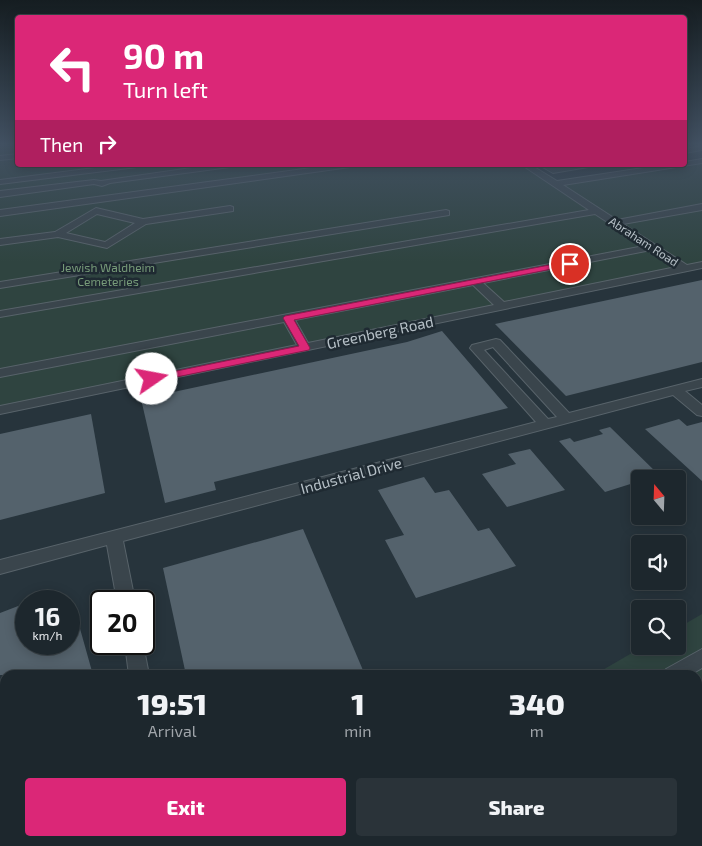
<!DOCTYPE html>
<html lang="en">
<head>
<meta charset="utf-8">
<style>
	body { margin:0; font-family:"Exo 2",sans-serif; background:#2a3339; color:#f1f3f6; height:100vh; display:flex; flex-direction:column; font-size:19px; white-space:nowrap }
	* { box-sizing:border-box; margin:0 }
	p { font-size:16px; color:#a0a5aa }
	.icon { flex:none; width:28px; height:28px; fill:none; stroke:currentColor; stroke-width:2; stroke-linecap:round; stroke-linejoin:round }
	.map { position:relative; flex:1; overflow:hidden }
	.drawer { position:absolute; left:0px; top:670px; width:702px; height:176px; display:flex; flex-direction:column; background:#1d272d; border-radius:15px 15px 0 0; box-shadow:0 2px 12px #0003,0 0 0 1px #3b4449 }
	.drawer>* { flex:none }
	.banner { position:absolute; left:15px; top:15px; width:672px; height:152px; border-radius:5px; box-shadow:0 2px 12px #0003,0 0 0 1px #3b4449; background:#db2777; color:#fff; overflow:hidden }
	.needle { width:32px; rotate:341deg }
	.controls { position:absolute; left:631px; top:470px; display:grid; gap:10px }
	.controls a { display:grid; place-items:center; width:55px; height:55px; border-radius:5px; background:#1d272d; box-shadow:0 2px 12px #0003,0 0 0 1px #3b4449; font-size:25px }
	.speed { position:absolute; left:15px; top:590px; display:flex; gap:10px; font-size:25px; font-weight:700; text-align:center }
	.speed>* { display:grid; place-content:center; width:65px; height:65px; border-radius:50%; background:#1d272d; box-shadow:0 2px 12px #0003,0 0 0 1px #3b4449; line-height:1 }
	.speed small { font-size:12px; font-weight:400 }
	.speed .limit { border:2px solid #111; border-radius:8px; background:#fff; color:#111 }
	.pin { position:absolute; display:grid; place-items:center; width:42px; height:42px; color:#fff; margin:-21px; border:2px solid #fff; border-radius:50%; box-shadow:0 1px 5px #0007 }
	.me { position:absolute; width:55px; margin:-28px; rotate:78deg; stroke-linejoin:round; filter:drop-shadow(0 0 4px #0008) }
	.turn { display:flex; align-items:center; gap:18px; height:105px; padding:0 25px; font-size:22px }
	.turn .icon { width:65px; height:65px; stroke-width:2.5 }
	.turn b { display:block; font-size:35px; line-height:42px }
	.then { display:flex; align-items:center; height:48px; padding:0 25px; background:#0003; gap:10px; font-size:19px }
	.eta { display:flex; justify-content:space-evenly; align-items:center; height:85px; text-align:center }
	.eta b { font-size:30px; font-weight:800; line-height:35px }
	.primary-button { display:flex; gap:10px; margin-top:auto; padding:10px 25px }
	.primary-button a { flex:1; height:58px; border-radius:5px; background:#db2777; color:#fff; font-size:20px; font-weight:800; line-height:58px; text-align:center }
	.primary-button a+a { background:#2a3339; color:#f1f3f6 }
	.map>svg:first-child { display:block }
</style>
</head>
<body>
<div class="map">
<svg width="702" height="846" viewBox="0 0 702 846">
	<rect width="100%" height="100%" fill="#27343c"/>
	<!-- green -->
	<g fill="#2f4440">
		<path d="M 0,144 L 17,144 L 18,165 L 529,165 L 556,182 L 685,165 L 685,162 L 702,159 L 702,262 L 0,406 Z"/>
		<path d="M 702,614 L 702,846 L 291,846 L 299,841 L 698,841 L 698,675 L 594,675 L 644,646 L 678,646 L 678,628 Z"/>
	</g>
	<!-- building -->
	<g fill="#54626c">
		<path d="M 702,280 L 702,362 L 566,396 L 495,324 Z"/>
		<path d="M 442,331 L 508,408 L 214,482 L 216,490 L 165,503 L 141,399 L 407,342 Z"/>
		<path d="M 91,414 L 105,493 L 0,520 L 0,434 Z"/>
		<path d="M 679,419 L 687,426 L 702,422 L 702,481 L 645,429 Z"/>
		<path d="M 610,427 L 659,475 L 640,479 L 640,481 L 605,492 L 559,441 L 570,438 L 574,442 L 603,434 L 599,430 Z"/>
		<path d="M 530,449 L 565,490 L 507,507 L 482,474 L 516,464 L 508,454 Z"/>
		<path d="M 424,477 L 435,493 L 449,490 L 478,531 L 489,528 L 516,566 L 416,598 L 385,540 L 404,535 L 378,490 Z"/>
		<path d="M 303,529 L 365,675 L 186,675 L 163,568 Z"/>
		<path d="M 69,600 L 72,600 L 93,675 L 0,675 L 0,613 L 26,603 L 26,644 L 69,644 Z"/>
	</g>
	<g fill="none" stroke-linecap="round" stroke-linejoin="round">
		<defs>
			<g id="minor">
				<path d="M 702,146 L 702,150 L 685,153 L 685,149 Z"/>
				<path d="M 18,154 L 18,158 L 0,160 L 0,156 Z"/>
				<path d="M 702,159 L 702,163 L 563,185 L 617,220 L 702,204 L 702,210 L 623,224 L 687,265 L 702,262 L 702,268 L 0,414 L 0,406 L 297,345 L 284,322 L 0,377 L 0,369 L 644,246 L 595,214 L 0,317 L 0,311 L 589,210 L 522,165 L 531,165 L 557,181 L 663,165 L 685,165 L 685,162 ZM 651,250 L 676,267 L 504,302 L 483,283 ZM 473,285 L 494,305 L 308,343 L 295,320 Z"/>
				<path d="M 118,165 L 141,165 L 137,167 L 0,184 L 0,180 Z"/>
				<path d="M 212,165 L 234,165 L 230,167 L 110,183 L 102,186 L 94,184 L 0,197 L 0,191 L 94,180 L 101,181 Z"/>
				<path d="M 333,165 L 354,165 L 350,167 L 0,216 L 0,210 Z"/>
				<path d="M 539,165 L 549,165 L 554,168 L 600,165 L 553,173 Z"/>
				<path d="M 230,206 L 233,207 L 233,211 L 146,224 L 107,248 L 58,237 L 0,245 L 0,239 L 55,232 L 96,208 L 143,219 ZM 97,214 L 135,223 L 105,242 L 66,233 Z"/>
				<path d="M 446,210 L 449,211 L 449,215 L 0,288 L 0,282 Z"/>
				<path d="M 496,339 L 500,340 L 569,413 L 702,379 L 702,387 L 685,391 L 702,405 L 702,416 L 697,415 L 673,395 L 123,541 L 135,601 L 117,601 L 107,545 L 0,574 L 0,560 L 536,422 L 470,348 L 472,345 ZM 493,347 L 557,417 L 548,419 L 484,350 Z"/>
				<path d="M 125,644 L 143,644 L 149,675 L 129,675 Z"/>
				<path d="M 702,649 L 702,668 L 690,675 L 663,675 L 666,669 Z"/>
				<path d="M 374,841 L 404,841 L 402,846 L 372,846 Z"/>
				<path d="M 618,841 L 648,841 L 650,846 L 620,846 Z"/>
				<path d="M 664,841 L 688,841 L 689,846 L 665,846 Z"/>
			</g>
		</defs>
		<!-- minor casing -->
		<use href="#minor" stroke="#58636a" stroke-width="2"/>
		<!-- minor -->
		<use href="#minor" fill="#3a454c" fill-rule="evenodd"/>
	</g>
	<!-- sky -->
	<linearGradient id="sky" x2="0" y2="1"><stop stop-color="#151d21"/><stop offset="0.55" stop-color="#415061"/><stop offset="1" stop-color="#415061" stop-opacity="0"/></linearGradient>
	<rect width="702" height="262" fill="url(#sky)"/>
	<!-- route -->
	<path fill="#db2777" stroke="#8e194d" d="M 570,261 L 572,262 L 572,265 L 294,320 L 310,348 L 309,350 L 152,382 L 147,379 L 152,376 L 299,346 L 283,318 L 285,316 Z"/>
	<g text-anchor="middle" dominant-baseline="central" stroke-width="5" stroke-linejoin="round" paint-order="stroke">
		<!-- far-street labels -->
		<g font-size="12" fill="#b6c0c7" stroke="#1f2a32">
			<text transform="translate(644 241) rotate(33)">Abraham Road</text>
		</g>
		<!-- far-park labels -->
		<g font-size="12" fill="#779b79" stroke="#1f2a32">
			<text x="108" y="267">Jewish Waldheim<tspan x="108" dy="14">Cemeteries</tspan></text>
		</g>
		<!-- street labels -->
		<g font-size="15" fill="#b6c0c7" stroke="#1f2a32">
			<text transform="translate(380 332) rotate(-12)">Greenberg Road</text>
			<text transform="translate(351 475) rotate(-15)">Industrial Drive</text>
		</g>
	</g>
</svg>
<div class="controls">
<a><svg class="needle" viewBox="-14 -14 28 28"><path d="M0-13l5 13h-10z" fill="#e53935"/><path d="M0 13l5-13h-10z" fill="#a0a5aa"/></svg></a>
<a><svg class="icon" aria-label="sound" viewBox="0 0 24 24"><path d="M4 9h4l5-4v14l-5-4H4zM17 9q2 3 0 6"/></svg></a>
<a><svg class="icon" aria-label="search" viewBox="0 0 24 24"><circle cx="10" cy="10" r="6"/><path d="M15 15l6 6"/></svg></a>
</div>
<div class="speed"><div>16<small>km/h</small></div><div class="limit">20</div></div>
<div class="pin" style="left:570px;top:264px;background:#d93025"><svg class="icon" aria-label="arrive" viewBox="0 0 24 24"><path d="M6 21V4h12l-3 4 3 4H6"/></svg></div>
<svg class="me" style="left:152px;top:379px" viewBox="-20 -20 40 40"><circle r="19" fill="#fff"/><path d="M0-13L10 11 0 6-10 11z" fill="#db2777"/></svg>
<div class="banner">
<div class="turn"><svg class="icon" aria-label="left" viewBox="0 0 24 24"><path d="M17 20v-9H6M10 6l-5 5 5 5"/></svg><div><b>90 m</b>Turn left</div></div>
<div class="then">Then<svg class="icon" aria-label="right" viewBox="0 0 24 24"><path d="M7 20v-9h11M14 6l5 5-5 5"/></svg></div>
</div>
<section class="drawer">
<div class="eta">
<div><b>19:51</b><p>Arrival</p></div>
<div><b>1</b><p>min</p></div>
<div><b>340</b><p>m</p></div>
</div>
<div class="primary-button"><a>Exit</a><a>Share</a></div>
</section>
</div>
</body>
</html>
